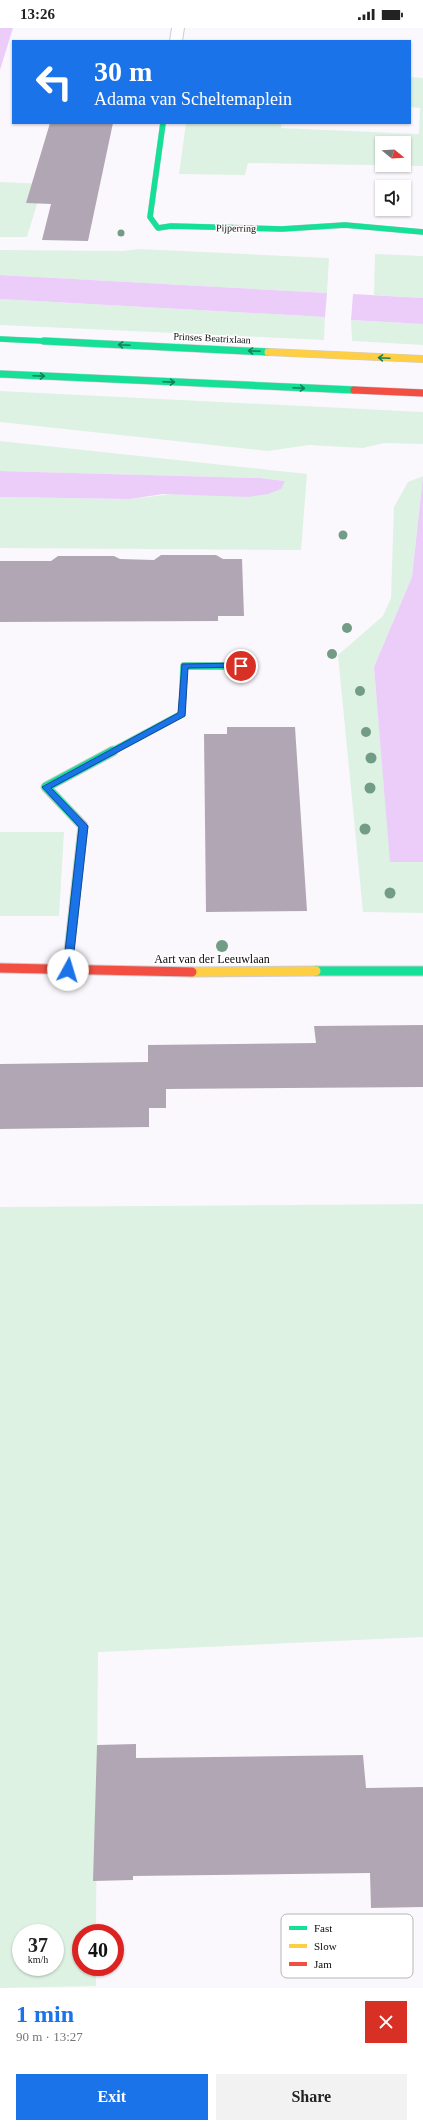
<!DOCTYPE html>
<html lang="en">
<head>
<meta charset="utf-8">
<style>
	body { margin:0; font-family:"Times New Roman",serif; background:#f2f2f2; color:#222; height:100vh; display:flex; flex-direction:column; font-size:15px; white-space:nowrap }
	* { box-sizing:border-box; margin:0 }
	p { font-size:13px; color:#767676 }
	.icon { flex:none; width:22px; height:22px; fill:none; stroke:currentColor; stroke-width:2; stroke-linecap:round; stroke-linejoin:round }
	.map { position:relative; height:1960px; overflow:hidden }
	.panel { display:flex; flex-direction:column; background:#fff; flex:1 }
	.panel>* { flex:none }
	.top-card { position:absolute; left:12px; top:12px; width:399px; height:84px; border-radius:0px; box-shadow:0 1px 3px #0004; background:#1a73e8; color:#fff; overflow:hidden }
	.needle { width:26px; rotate:108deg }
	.buttons { position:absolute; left:375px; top:108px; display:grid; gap:8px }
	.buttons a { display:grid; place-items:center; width:36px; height:36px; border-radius:0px; background:#fff; box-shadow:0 1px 3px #0004; font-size:20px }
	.speed { position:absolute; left:12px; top:1896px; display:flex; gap:8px; font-size:20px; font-weight:700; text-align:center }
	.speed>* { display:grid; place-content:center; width:52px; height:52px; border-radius:50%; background:#fff; box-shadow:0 1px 3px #0004; line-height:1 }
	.speed small { font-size:10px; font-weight:400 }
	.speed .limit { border:6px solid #d22; background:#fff; color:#111 }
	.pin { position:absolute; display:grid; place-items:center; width:34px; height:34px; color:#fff; margin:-17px; border:2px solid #fff; border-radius:50%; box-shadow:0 1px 4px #0007 }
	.me { position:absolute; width:44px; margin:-22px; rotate:6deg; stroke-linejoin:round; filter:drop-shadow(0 0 3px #0008) }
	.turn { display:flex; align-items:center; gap:14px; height:84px; padding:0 16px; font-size:18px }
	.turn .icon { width:52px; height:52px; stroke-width:2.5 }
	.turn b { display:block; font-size:28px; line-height:34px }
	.round { display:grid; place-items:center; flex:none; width:42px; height:42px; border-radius:0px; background:#f2f2f2 }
	.summary { display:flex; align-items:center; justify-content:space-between; height:68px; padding:0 16px }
	h1 { font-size:24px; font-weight:700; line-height:30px; color:#1a73e8 }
	.cta { display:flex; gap:8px; margin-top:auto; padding:8px 16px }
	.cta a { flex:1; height:46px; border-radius:0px; background:#1a73e8; color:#fff; font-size:16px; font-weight:700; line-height:46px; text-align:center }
	.cta a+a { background:#f2f2f2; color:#222 }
	.status { display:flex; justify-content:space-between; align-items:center; height:28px; padding:0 20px; background:#fff; direction:ltr }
	.status svg { height:11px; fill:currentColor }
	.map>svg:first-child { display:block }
</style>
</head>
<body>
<div class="status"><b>13:26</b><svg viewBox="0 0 49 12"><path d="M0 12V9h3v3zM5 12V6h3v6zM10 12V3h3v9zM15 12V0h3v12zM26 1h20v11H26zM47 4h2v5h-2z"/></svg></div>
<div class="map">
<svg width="423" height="1960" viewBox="0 0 423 1960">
	<rect width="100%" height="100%" fill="#fbf8fd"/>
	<!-- green -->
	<g fill="#def2e3" fill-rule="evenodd">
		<path d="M 410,49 L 423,50 L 423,138 L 248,135 L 245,147 L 179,146 L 186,95 L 282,95 L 281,100 L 419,106 L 420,80 L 410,79 ZM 382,115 L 404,115 L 404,137 L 382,137 Z"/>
		<path d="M 0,154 L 43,156 L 27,209 L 0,209 Z"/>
		<path d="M 139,221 L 329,230 L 327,265 L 0,247 L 0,222 L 123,223 Z"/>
		<path d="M 375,226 L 423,228 L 423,270 L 374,267 Z"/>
		<path d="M 0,271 L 325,289 L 324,312 L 0,297 Z"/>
		<path d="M 351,292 L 423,296 L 423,317 L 352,313 Z"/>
		<path d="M 0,363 L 423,384 L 423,416 L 384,415 L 363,420 L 309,417 L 268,423 L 0,394 Z"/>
		<path d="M 0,413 L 307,446 L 301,522 L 0,520 L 0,469 L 130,471 L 285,453 L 260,450 L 0,443 Z"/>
		<path d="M 423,448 L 412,549 L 374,639 L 391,834 L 423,834 L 423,885 L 363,884 L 338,627 L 383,588 L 391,570 L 394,479 L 408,454 Z"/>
		<path d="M 0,804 L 64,804 L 59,888 L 0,888 Z"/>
		<path d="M 423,1176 L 423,1609 L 98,1624 L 96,1905 L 81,1905 L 81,1939 L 96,1939 L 96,1958 L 0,1960 L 0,1179 ZM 21,1905 L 55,1905 L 55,1939 L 21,1939 Z"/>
	</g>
	<!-- water -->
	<g fill="#eccdfa">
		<path d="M 0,0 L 13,0 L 0,42 Z"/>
		<path d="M 0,247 L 327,265 L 325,289 L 0,271 Z"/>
		<path d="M 353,266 L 423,270 L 423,296 L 351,292 Z"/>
		<path d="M 0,443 L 260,450 L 285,453 L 281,461 L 268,466 L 248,469 L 163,466 L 130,471 L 0,469 Z"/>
		<path d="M 423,448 L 423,834 L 390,834 L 374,639 L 412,549 Z"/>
	</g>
	<!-- building -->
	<g fill="#b1a7b4">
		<path d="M 50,95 L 113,95 L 88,213 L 42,212 L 51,176 L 26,175 Z"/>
		<path d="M 161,527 L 216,527 L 223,531 L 242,531 L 244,588 L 218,588 L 218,593 L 0,594 L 0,533 L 51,533 L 58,528 L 114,528 L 120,531 L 154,532 Z"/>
		<path d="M 227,699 L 295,699 L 307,883 L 206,884 L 204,706 L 227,706 Z"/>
		<path d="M 423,997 L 423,1059 L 166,1061 L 166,1080 L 149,1080 L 149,1099 L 0,1101 L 0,1036 L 148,1034 L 148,1017 L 316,1015 L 314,998 Z"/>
		<path d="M 136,1716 L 136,1730 L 363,1727 L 366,1760 L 423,1759 L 423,1879 L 371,1880 L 370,1845 L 133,1848 L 133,1852 L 93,1853 L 97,1717 Z"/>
	</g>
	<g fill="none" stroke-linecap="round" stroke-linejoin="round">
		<defs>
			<path id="street" d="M 172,0 L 184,0 L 182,13 L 170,13 Z"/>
			<g id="fast-far2">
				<path d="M 163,95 L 150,189 L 158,200 L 171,198 L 282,201 L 345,197 L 423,204"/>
				<path d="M 0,311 L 65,314"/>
			</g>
			<g id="fast-far1">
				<path d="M 44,313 L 268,324"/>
				<path d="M 0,346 L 354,362"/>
				<path d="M 111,724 L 182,686 L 184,638 L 241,638"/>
			</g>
			<g id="fast">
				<path d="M 67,942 L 83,798 L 46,759 L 113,723"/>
				<path d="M 316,943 L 423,943"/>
			</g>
			<path id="slow-far1" d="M 268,324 L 423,331"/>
			<path id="slow" d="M 192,944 L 316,943"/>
			<path id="jam-far1" d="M 354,362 L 423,365"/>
			<path id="jam" d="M 0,940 L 192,944"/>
		</defs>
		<!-- street casing -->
		<use href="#street" stroke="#cfccd0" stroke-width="2"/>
		<!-- fast-far2 casing -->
		<use href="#fast-far2" stroke="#cfccd0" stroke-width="6"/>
		<!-- fast-far1 casing -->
		<use href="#fast-far1" stroke="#cfccd0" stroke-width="8"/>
		<!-- fast casing -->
		<use href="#fast" stroke="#cfccd0" stroke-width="11"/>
		<!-- slow-far1 casing -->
		<use href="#slow-far1" stroke="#cfccd0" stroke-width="8"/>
		<!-- slow casing -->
		<use href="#slow" stroke="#cfccd0" stroke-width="11"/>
		<!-- jam-far1 casing -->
		<use href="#jam-far1" stroke="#cfccd0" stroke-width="8"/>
		<!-- jam casing -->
		<use href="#jam" stroke="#cfccd0" stroke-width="11"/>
		<!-- street -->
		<use href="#street" fill="#fefeff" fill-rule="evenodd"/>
		<!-- fast-far2 -->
		<use href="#fast-far2" stroke="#16e098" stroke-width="5.5"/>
		<!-- fast-far1 -->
		<use href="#fast-far1" stroke="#16e098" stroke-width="7"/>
		<!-- fast -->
		<use href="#fast" stroke="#16e098" stroke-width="9"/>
		<!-- slow-far1 -->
		<use href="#slow-far1" stroke="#ffcf43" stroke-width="7"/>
		<!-- slow -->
		<use href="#slow" stroke="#ffcf43" stroke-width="9"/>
		<!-- jam-far1 -->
		<use href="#jam-far1" stroke="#f24e42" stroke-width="7"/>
		<!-- jam -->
		<use href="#jam" stroke="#f24e42" stroke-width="9"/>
	</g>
	<!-- trees -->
	<g fill="#729c85">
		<circle cx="121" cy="205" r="3.5"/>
		<circle cx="343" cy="507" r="4.5"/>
		<circle cx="347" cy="600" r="5"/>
		<circle cx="332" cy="626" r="5"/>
		<circle cx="360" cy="663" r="5"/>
		<circle cx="366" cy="704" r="5"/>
		<circle cx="371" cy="730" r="5.5"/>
		<circle cx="370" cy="760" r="5.5"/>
		<circle cx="365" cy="801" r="5.5"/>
		<circle cx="390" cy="865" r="5.5"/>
		<circle cx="222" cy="918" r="6"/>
	</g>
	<!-- one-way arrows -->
	<defs><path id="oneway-shaft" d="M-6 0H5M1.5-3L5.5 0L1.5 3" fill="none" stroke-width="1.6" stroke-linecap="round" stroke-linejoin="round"/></defs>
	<g stroke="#12805a">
		<use href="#oneway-shaft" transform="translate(124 317) rotate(-177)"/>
		<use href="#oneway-shaft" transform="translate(254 323) rotate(-177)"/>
		<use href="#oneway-shaft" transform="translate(384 330) rotate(-177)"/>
		<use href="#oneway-shaft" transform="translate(39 348) rotate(2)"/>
		<use href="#oneway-shaft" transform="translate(169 354) rotate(2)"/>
		<use href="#oneway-shaft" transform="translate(299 360) rotate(3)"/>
	</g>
	<!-- route -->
	<path fill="#1a73e8" stroke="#114b97" d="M 241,635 L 245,638 L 243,639 L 188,640 L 185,688 L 51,760 L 88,798 L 72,942 L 71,945 L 64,945 L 63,942 L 79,799 L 42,759 L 178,685 L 182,636 Z"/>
	<g text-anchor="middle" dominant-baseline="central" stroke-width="3" stroke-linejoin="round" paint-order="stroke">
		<!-- far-street labels -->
		<g font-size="10" fill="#0d0a0e" stroke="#fff">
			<text transform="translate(236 200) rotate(1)">Pijperring</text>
			<text transform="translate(212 310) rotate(3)">Prinses Beatrixlaan</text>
		</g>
		<!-- street labels -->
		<g font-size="12" fill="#0d0a0e" stroke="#fff">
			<text x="212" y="931">Aart van der Leeuwlaan</text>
		</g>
	</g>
	<!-- legend -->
	<rect x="281" y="1886" width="132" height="64" rx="6" fill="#fff" stroke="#b6b6b7" stroke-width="1"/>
	<rect x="289" y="1898" width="18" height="4" fill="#16e098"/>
	<rect x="289" y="1916" width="18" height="4" fill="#ffcf43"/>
	<rect x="289" y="1934" width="18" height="4" fill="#f24e42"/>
	<g font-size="11" fill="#0d0a0e">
		<text x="314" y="1904">Fast</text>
		<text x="314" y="1922">Slow</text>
		<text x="314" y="1940">Jam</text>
	</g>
</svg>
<div class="buttons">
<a><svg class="needle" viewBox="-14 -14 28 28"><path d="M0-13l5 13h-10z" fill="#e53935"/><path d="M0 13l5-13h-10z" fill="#767676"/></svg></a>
<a><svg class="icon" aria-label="sound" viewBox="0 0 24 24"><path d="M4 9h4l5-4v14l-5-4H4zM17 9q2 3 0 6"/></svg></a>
</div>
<div class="speed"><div>37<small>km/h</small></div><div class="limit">40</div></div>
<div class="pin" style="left:241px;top:638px;background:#d93025"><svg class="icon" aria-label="arrive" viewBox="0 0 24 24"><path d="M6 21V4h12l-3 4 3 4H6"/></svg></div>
<svg class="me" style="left:68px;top:942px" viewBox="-20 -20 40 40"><circle r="19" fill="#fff"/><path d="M0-13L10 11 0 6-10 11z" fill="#1a73e8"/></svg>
<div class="top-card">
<div class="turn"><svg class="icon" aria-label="left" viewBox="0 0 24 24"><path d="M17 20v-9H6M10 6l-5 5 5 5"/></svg><div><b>30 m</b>Adama van Scheltemaplein</div></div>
</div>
</div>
<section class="panel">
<div class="summary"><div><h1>1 min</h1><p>90 m · 13:27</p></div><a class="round" style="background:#d93025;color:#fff"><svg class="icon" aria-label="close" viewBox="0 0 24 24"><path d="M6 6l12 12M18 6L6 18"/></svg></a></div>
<div class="cta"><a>Exit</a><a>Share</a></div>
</section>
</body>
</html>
